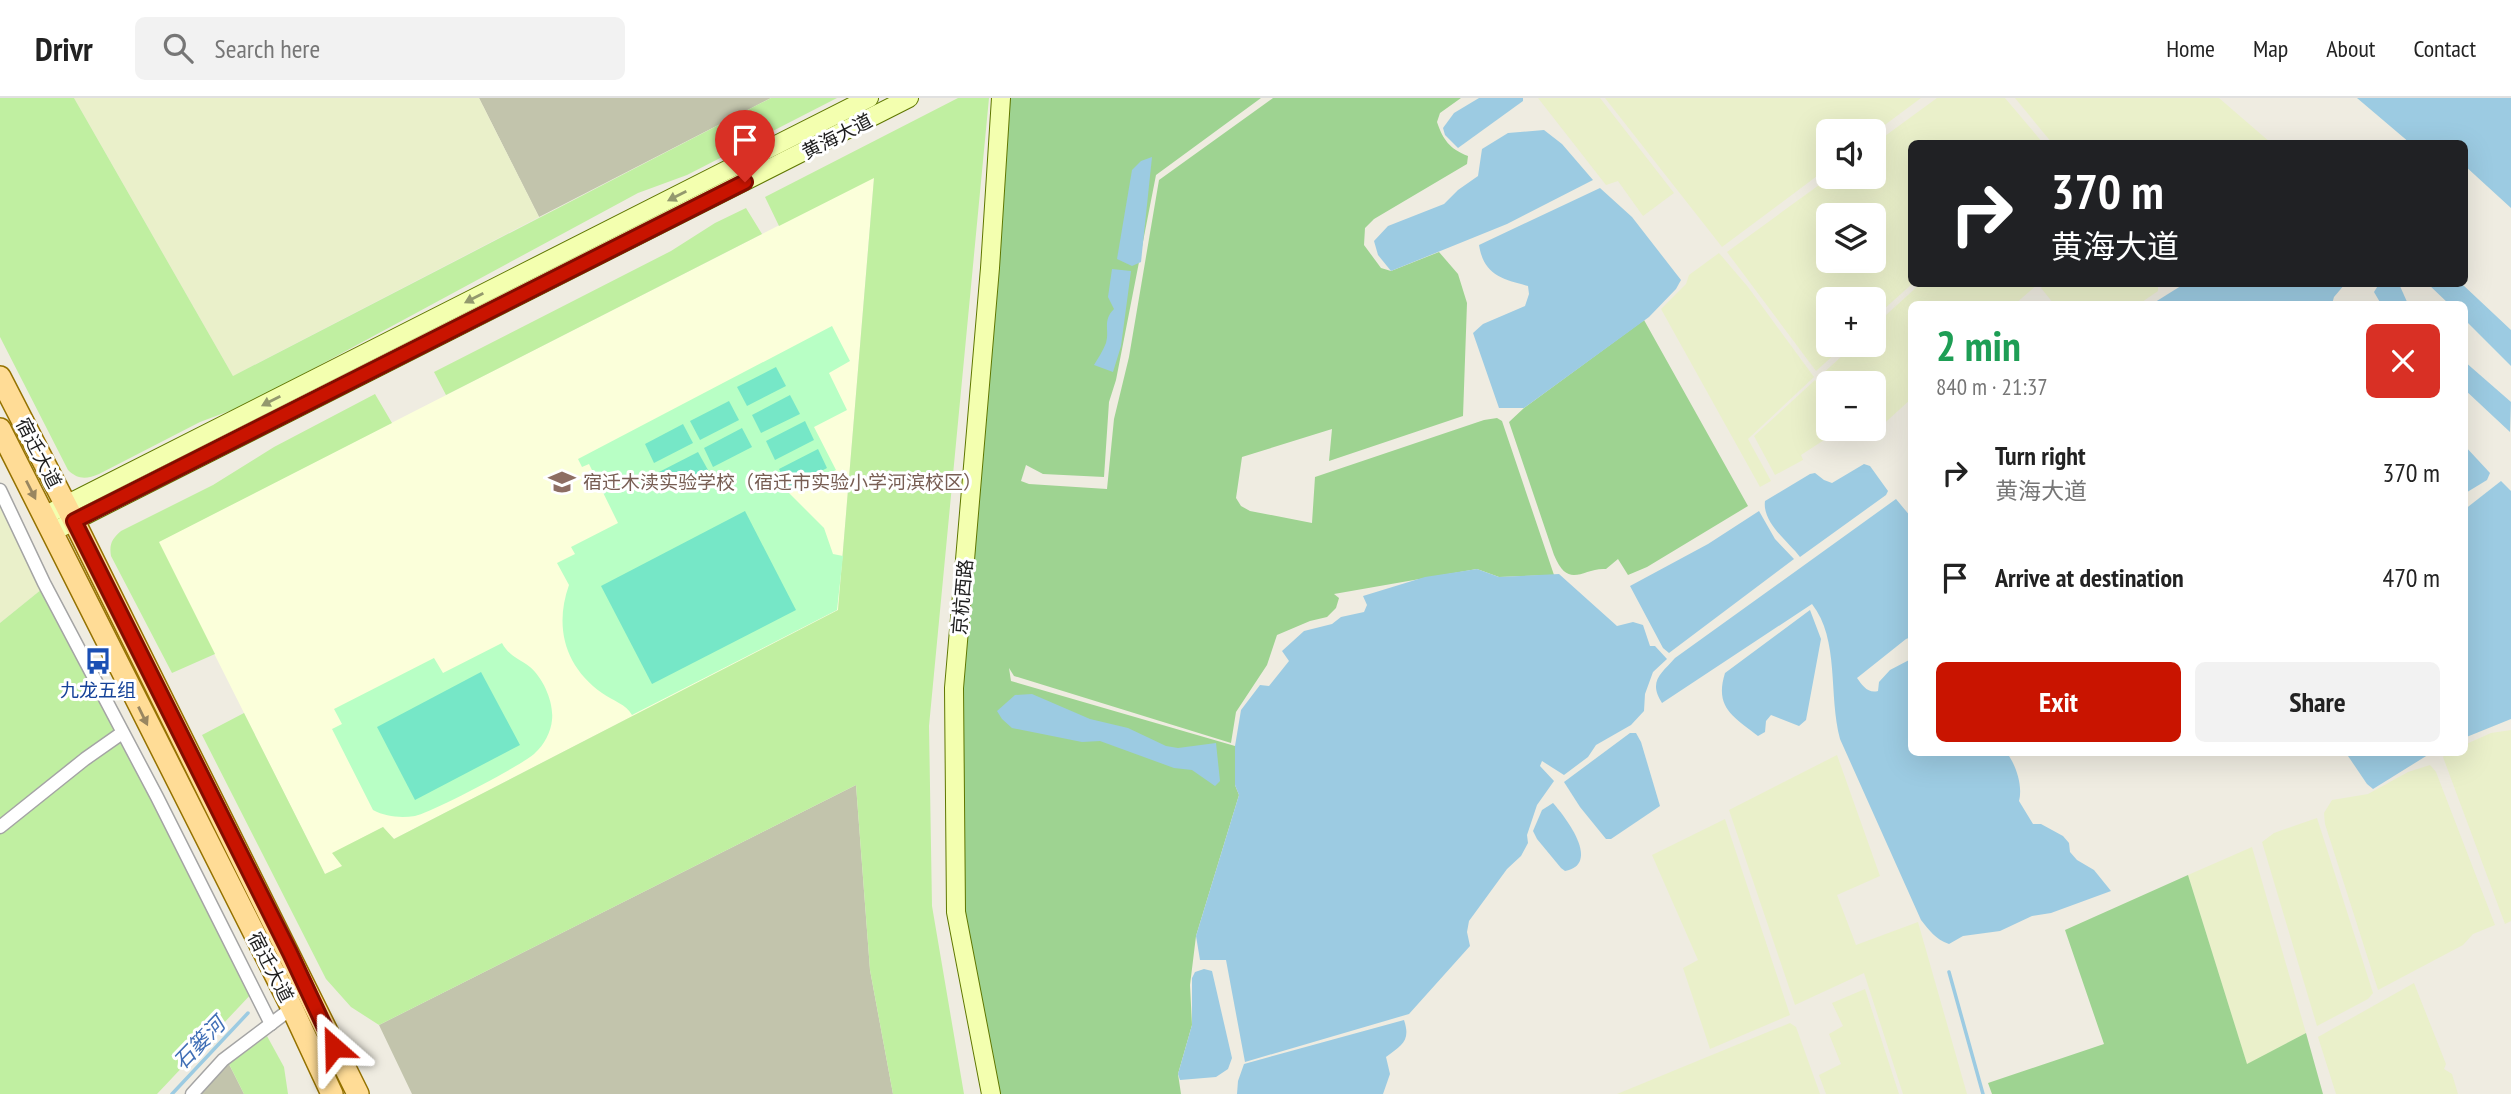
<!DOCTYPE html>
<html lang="en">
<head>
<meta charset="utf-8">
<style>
	body { margin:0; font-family:"PT Sans Narrow","Noto Sans SC",sans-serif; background:#f2f2f2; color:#222; height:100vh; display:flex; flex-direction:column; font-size:26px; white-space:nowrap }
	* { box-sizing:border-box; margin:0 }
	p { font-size:23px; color:#767676 }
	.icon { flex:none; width:38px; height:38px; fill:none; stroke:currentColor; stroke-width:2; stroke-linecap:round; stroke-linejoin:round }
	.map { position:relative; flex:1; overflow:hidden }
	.panel { position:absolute; left:1908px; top:203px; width:560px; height:455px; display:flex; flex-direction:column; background:#fff; border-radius:10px; box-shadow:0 7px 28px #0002 }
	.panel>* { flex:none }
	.hud { position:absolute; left:1908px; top:42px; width:560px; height:147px; border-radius:10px; box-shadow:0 7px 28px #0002; background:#202124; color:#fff; overflow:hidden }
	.buttons { position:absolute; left:1816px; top:21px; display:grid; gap:14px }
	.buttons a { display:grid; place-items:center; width:70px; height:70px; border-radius:10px; background:#fff; box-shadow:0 7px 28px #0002; font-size:35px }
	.pin { position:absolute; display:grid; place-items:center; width:60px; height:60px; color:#fff; margin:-72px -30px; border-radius:50% 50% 50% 0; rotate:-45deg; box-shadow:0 0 7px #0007 }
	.pin .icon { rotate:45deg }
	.me { position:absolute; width:77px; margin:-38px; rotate:335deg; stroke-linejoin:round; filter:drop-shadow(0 0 5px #0008) }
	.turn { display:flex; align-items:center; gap:24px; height:147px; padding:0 28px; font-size:32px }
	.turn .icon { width:91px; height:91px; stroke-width:2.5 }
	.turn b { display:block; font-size:49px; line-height:60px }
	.round { display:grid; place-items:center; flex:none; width:74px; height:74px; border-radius:10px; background:#f2f2f2 }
	.headline { display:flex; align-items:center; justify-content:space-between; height:119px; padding:0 28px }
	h1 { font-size:42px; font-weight:700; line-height:52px; color:#1e9e55 }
	.button { display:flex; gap:14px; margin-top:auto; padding:14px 28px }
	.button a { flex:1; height:80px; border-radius:10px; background:#c91400; color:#fff; font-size:28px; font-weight:700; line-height:80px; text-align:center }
	.button a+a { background:#f2f2f2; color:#222 }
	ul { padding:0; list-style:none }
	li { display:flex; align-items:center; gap:21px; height:105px; padding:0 28px }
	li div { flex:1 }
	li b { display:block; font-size:26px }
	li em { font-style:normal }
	header { display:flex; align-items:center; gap:42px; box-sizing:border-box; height:98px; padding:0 35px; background:#fff; border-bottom:2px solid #e0e0e0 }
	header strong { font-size:33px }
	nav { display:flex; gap:38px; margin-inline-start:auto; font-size:24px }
	.search { width:490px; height:63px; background:#f2f2f2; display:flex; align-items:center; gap:18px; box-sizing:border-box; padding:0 24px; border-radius:10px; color:#767676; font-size:26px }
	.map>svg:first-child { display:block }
</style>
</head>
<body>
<header>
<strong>Drivr</strong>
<div class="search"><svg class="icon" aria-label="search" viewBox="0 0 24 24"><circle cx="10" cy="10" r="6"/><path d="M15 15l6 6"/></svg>Search here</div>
<nav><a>Home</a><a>Map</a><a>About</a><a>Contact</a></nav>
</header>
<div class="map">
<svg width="2511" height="996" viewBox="0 0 2511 996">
	<rect width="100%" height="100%" fill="#efece1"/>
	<!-- education -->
	<path fill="#fbffda" d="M 874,79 L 838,512 L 394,741 L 383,729 L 333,755 L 343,768 L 325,776 L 158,444 Z"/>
	<!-- construction -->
	<g fill="#c2c4ac">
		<path d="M 479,0 L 771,0 L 539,119 Z"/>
		<path d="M 856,687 L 870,872 L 893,996 L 412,996 L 379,927 Z"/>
		<path d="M 229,966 L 244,996 L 201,996 Z"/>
	</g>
	<!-- farmland -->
	<g fill="#eaf0ca" fill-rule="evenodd">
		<path d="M 74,0 L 479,0 L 539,119 L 233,278 Z"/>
		<path d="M 1538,0 L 1600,0 L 1674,95 L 1643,118 L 1618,83 L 1606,87 Z"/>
		<path d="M 1605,0 L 1921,0 L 1874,35 L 1829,33 L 1829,69 L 1722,149 Z"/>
		<path d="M 1937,0 L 2005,0 L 2043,45 L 1911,46 L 1912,186 L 1874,220 L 1874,201 L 1829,201 L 1829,247 L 1845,247 L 1816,273 L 1727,154 L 1830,79 L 1874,79 L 1874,46 ZM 1829,117 L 1874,117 L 1874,163 L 1829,163 Z"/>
		<path d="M 2015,0 L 2219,0 L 2271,45 L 2052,45 Z"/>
		<path d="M 1719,155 L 1748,189 L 1814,279 L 1748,341 L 1771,383 L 1760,389 L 1661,211 L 1686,186 L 1689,177 Z"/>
		<path d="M 1920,186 L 2038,186 L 2015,206 L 1911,206 L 1911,301 L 1865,343 L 1856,331 L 1874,331 L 1874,285 L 1829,285 L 1829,292 L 1820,278 L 1854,247 L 1874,247 L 1874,228 Z"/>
		<path d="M 2045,186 L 2158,186 L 2158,193 L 2139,206 L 2054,206 L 2041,190 Z"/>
		<path d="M 1815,282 L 1829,299 L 1829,331 L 1841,331 L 1801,357 L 1803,362 L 1775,377 L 1754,338 Z"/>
		<path d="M 0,406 L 42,491 L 0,525 Z"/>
		<path d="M 2511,632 L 2511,823 L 2505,826 L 2443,659 L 2446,655 L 2464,654 L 2464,647 L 2491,635 Z"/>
		<path d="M 1837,657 L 1880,778 L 1837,797 L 1856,847 L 1918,824 L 1967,996 L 1903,996 L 1864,875 L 1795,907 L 1729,712 Z"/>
		<path d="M 2430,667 L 2436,674 L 2495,827 L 2473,836 L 2463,847 L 2378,892 L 2325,726 L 2324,715 L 2332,702 L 2368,696 L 2408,674 Z"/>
		<path d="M 2317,720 L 2373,895 L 2368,901 L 2317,928 L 2262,744 L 2274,735 Z"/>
		<path d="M 1725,721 L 1790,917 L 1710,951 L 1683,870 L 1698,862 L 1652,757 Z"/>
		<path d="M 2252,749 L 2306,935 L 2247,967 L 2188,777 Z"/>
		<path d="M 2414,885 L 2446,966 L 2444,971 L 2452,976 L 2458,996 L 2336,996 L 2318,939 Z"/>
		<path d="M 1865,891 L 1899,996 L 1826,996 L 1819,977 L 1841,966 L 1829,936 L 1843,928 L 1832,905 Z"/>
		<path d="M 1790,925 L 1796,929 L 1820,996 L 1617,996 Z"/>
	</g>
	<!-- grass -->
	<g fill="#c0efa1">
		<path d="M 0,0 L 74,0 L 233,278 L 771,0 L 837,0 L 687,77 L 638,95 L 270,294 L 232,312 L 200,324 L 99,376 C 87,381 78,382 68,372 L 0,239 Z"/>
		<path d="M 958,0 L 989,0 L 929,628 L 932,808 L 964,996 L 893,996 L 870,872 L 856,687 L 379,927 L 351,909 L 326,881 L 202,637 L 244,615 L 325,776 L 342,768 L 332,755 L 383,729 L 394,741 L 838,512 L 874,80 L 779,128 L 765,99 Z"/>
		<path d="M 746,110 L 762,136 L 446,297 L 434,274 L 671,153 L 715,125 Z"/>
		<path d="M 375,296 L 392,325 L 159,444 L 215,556 L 172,575 L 111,458 C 109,446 112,441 121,433 L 213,387 L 274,349 Z"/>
		<path d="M 42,491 L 254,893 L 157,996 L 0,996 L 0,525 Z"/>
		<path d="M 267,938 L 284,969 L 288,996 L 244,996 L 229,966 Z"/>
	</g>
	<!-- forest -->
	<g fill="#9ed391">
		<path d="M 1009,0 L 1261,0 L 1156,77 L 1116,282 L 1109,304 L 1104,379 L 1043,376 L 1026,367 L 1021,383 L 1029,386 L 1107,391 L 1114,321 L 1129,259 L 1159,82 L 1273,0 L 1461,0 L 1440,15 L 1437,24 C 1443,42 1450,51 1468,58 L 1467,66 L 1374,121 L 1365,130 L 1364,147 L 1381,170 L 1391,173 L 1439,154 L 1458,176 L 1467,205 L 1463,318 L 1329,363 L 1332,331 L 1242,359 L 1236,400 L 1241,408 L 1250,413 L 1312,425 L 1315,379 L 1484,322 L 1497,320 L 1502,323 L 1554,477 L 1499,479 L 1477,471 L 1334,496 L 1339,500 L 1336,510 L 1327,519 L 1310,523 L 1277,537 L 1267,567 L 1236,614 L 1231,645 L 1014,578 L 1009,570 L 1011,583 L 1235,648 L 1235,687 L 1239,697 L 1196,838 L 1190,887 L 1192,927 L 1178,976 L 1181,996 L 996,996 L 961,822 L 962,600 Z"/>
		<path d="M 1644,222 L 1748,408 L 1647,469 L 1628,477 L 1618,461 L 1606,471 C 1583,469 1569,493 1554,457 L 1509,324 L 1524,310 Z"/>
		<path d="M 2188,777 L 2247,966 L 2306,935 L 2323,996 L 1992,996 L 1988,985 L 2104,946 L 2065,832 Z"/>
	</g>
	<!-- park -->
	<g fill="#b8ffc5">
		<path d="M 832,228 L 850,263 L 829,275 L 847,312 L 814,329 L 836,372 L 789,395 L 824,430 L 833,456 L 843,458 L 837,512 L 632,617 C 626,606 613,603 602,595 C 565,569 554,529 569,487 L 557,465 L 575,456 L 571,449 L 618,425 L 589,366 L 582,369 L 578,361 Z"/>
		<path d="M 502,545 C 509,558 518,560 530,569 C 543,580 554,604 552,622 C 551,634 544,647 535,655 C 525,666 430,715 415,718 C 401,720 386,719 373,712 L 332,631 L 342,626 L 334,611 L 434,560 L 443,575 Z"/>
	</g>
	<!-- pitch -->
	<g fill="#76e7c7">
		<path d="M 776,269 L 786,288 L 747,308 L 737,289 Z"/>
		<path d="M 790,297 L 800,316 L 761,335 L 752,317 Z"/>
		<path d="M 729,303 L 739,322 L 700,342 L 690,323 Z"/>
		<path d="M 805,323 L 814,342 L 775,362 L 766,343 Z"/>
		<path d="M 683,326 L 693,345 L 654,365 L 645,346 Z"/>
		<path d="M 742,330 L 752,349 L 713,369 L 704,350 Z"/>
		<path d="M 818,351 L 827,370 L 789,390 L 779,371 Z"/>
		<path d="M 698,354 L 708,372 L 669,392 L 659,374 Z"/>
		<path d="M 745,413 L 796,512 L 652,586 L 601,488 Z"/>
		<path d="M 481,574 L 520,647 L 415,702 L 377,629 Z"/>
	</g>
	<!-- water -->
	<g fill="#9ccbe2">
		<path d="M 1479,0 L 1523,0 L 1523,3 L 1458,50 L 1445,37 L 1443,30 L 1454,15 Z"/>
		<path d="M 2357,0 L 2511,0 L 2511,110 L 2464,67 L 2464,46 L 2410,45 Z"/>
		<path d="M 1544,32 L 1562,46 L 1593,82 L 1507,126 L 1391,173 L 1378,157 L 1374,143 L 1388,128 L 1444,106 L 1458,92 L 1478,78 L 1482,51 L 1508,35 Z"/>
		<path d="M 1152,59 L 1141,164 L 1132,168 L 1117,161 L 1132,72 L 1141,63 Z"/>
		<path d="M 1600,90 L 1632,119 L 1681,182 L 1676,191 L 1649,219 L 1524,310 L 1499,310 L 1473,235 L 1483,226 L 1525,208 L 1529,196 L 1528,188 C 1503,181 1484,178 1479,147 Z"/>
		<path d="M 1112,171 L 1131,173 L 1121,248 L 1113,274 L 1094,267 C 1098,260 1103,253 1106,245 C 1110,232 1102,223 1114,211 L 1108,199 Z"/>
		<path d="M 2184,186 L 2345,186 L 2334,199 L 2332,206 L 2152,206 Z"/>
		<path d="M 2379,186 L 2399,186 L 2408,206 L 2381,206 L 2374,194 Z"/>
		<path d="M 2428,186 L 2462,186 L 2511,232 L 2511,268 L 2464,221 L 2464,206 L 2449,206 Z"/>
		<path d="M 2464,263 L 2511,304 L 2510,334 L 2464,291 Z"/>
		<path d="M 2464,347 L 2490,375 L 2487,382 L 2464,396 Z"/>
		<path d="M 1864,366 L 1870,368 L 1888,393 L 1886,397 L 1800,459 C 1789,444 1762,425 1765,403 L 1810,376 L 1815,375 L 1824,382 L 1832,385 Z"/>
		<path d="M 2501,383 L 2511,393 L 2511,621 L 2464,640 L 2464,412 Z"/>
		<path d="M 1896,401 L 1911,419 L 1911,539 L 1906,541 L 1857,580 C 1862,587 1868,596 1878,593 L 1879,584 L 1890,572 L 1911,561 L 1911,654 L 2007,655 C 2016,667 2023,688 2019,703 L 2033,726 L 2041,726 L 2063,738 L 2069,745 L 2070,754 L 2077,762 L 2094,772 L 2111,793 L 2051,815 L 2032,818 L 2000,833 L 1963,838 L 1949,846 C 1935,841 1930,833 1921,822 L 1840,641 C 1828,597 1840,542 1812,506 L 1662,605 C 1648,583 1661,576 1675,560 Z"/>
		<path d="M 1759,413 L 1775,441 L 1794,461 L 1669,555 L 1663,550 L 1630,488 L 1708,446 Z"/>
		<path d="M 1477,471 L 1499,479 L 1559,476 L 1617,528 L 1633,524 L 1643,527 L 1650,548 L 1655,548 L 1667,561 L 1653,574 L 1645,596 L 1644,613 L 1631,627 L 1596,647 L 1588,659 L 1564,677 L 1542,663 L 1540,668 L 1554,683 L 1537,707 L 1527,737 L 1528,745 L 1521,758 L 1507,771 L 1469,823 L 1467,834 L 1470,848 L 1409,916 L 1245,964 L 1226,862 L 1200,862 L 1196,838 L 1239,697 L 1235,687 L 1235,648 L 1241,612 L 1260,587 L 1269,588 L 1289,563 L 1282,553 L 1304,533 L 1332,526 L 1341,519 L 1364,514 L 1367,507 L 1363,498 L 1425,479 Z"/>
		<path d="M 1810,512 L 1821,541 L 1806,622 L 1799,628 L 1771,617 L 1766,623 L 1765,634 L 1758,638 C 1734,619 1714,610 1725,575 Z"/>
		<path d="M 1032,596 L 1090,621 L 1128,630 L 1166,648 L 1178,650 L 1216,645 L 1220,683 L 1215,688 L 1192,672 L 1174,670 L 1100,643 L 1082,644 L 1012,630 L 1002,621 L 997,613 L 1015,597 Z"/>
		<path d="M 1630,635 L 1636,635 L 1641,644 L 1660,708 L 1611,741 L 1606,741 L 1580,709 L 1564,684 Z"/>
		<path d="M 2346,655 L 2431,655 L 2373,691 L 2367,686 Z"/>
		<path d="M 1553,705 C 1567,721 1601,766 1565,773 L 1561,770 L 1537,741 L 1533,733 L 1542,712 Z"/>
		<path d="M 1204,871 L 1212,873 L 1232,960 L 1228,971 L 1216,979 L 1180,982 L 1178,976 L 1192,927 L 1192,880 L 1195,874 Z"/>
		<path d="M 1404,922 C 1411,943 1402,947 1386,959 L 1390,976 L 1383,996 L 1237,996 L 1238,983 L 1244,966 Z"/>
	</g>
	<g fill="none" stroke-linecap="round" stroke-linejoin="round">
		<!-- stream -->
		<g stroke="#9ccbe2" stroke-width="3.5">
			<path d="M 1949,874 L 1983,996"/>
			<path d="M 172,996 L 248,915"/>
		</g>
		<defs>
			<g id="street">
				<path d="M 0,392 L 44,485 L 157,699 L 271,926"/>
				<path d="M 0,729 L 85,661 L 122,635"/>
				<path d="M 192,996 L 223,962 L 292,910"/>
			</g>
			<g id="secondary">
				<path d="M 44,418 L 869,0"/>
				<path d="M 52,434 L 909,0"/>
				<path d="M 991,996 L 956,814 L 954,590 L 990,170 L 1001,0"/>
			</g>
			<g id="primary">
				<path d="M 0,279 L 74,423 L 358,996"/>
				<path d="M 0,331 L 292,910 L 332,996"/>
			</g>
		</defs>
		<!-- street casing -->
		<use href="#street" stroke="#a4a4a4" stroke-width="15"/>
		<!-- secondary casing -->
		<use href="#secondary" stroke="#5f7700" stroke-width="20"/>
		<!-- primary casing -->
		<use href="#primary" stroke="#957200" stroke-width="24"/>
		<!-- street -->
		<use href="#street" stroke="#fff" stroke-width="12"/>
		<!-- secondary -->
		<use href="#secondary" stroke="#f3ffaf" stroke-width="18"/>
		<!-- primary -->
		<use href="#primary" stroke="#ffdc96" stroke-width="21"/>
	</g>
	<!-- one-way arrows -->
	<defs><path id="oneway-solid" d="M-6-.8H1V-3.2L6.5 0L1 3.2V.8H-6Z" transform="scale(1.75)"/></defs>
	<g fill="#93996d">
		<use href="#oneway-solid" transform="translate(677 98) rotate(153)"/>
		<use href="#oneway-solid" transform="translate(474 200) rotate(153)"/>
		<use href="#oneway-solid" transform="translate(271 303) rotate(153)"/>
	</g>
	<g fill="#998660">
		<use href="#oneway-solid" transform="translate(31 392) rotate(63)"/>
		<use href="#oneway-solid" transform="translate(143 618) rotate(64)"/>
	</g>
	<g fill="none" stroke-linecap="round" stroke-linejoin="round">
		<defs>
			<path id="route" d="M 334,949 L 290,855 L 74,423 L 745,84"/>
		</defs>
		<!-- route casing -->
		<use href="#route" stroke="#830d00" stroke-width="18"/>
		<!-- route -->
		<use href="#route" stroke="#c91400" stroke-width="12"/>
	</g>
	<!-- icons -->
	<defs>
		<symbol id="school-bare" viewBox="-9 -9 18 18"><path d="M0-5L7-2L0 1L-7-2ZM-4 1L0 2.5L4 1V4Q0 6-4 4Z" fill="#8d6e63" stroke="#fff" stroke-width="2.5" paint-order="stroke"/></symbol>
		<symbol id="bus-bare" viewBox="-9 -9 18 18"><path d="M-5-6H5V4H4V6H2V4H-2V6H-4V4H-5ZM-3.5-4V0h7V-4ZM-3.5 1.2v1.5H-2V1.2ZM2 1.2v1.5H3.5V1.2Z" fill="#1a4fb4" stroke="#fff" stroke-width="2.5" paint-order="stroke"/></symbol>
	</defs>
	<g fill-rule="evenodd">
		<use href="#school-bare" x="543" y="365" width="38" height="38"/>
		<use href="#bus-bare" x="79" y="544" width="38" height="38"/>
	</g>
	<g text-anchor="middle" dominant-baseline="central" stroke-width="6" stroke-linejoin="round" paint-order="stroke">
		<!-- street labels -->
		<g font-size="19" fill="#1d1d1d" stroke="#fff">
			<text transform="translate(837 38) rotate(-27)">黄海大道</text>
			<text transform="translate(39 355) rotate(63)">宿迁大道</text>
			<text transform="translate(962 499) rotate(-85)">京杭西路</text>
			<text transform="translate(271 869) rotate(63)">宿迁大道</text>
		</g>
		<!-- education labels -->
		<g font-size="19" fill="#785e54" stroke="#fff" text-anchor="start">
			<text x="583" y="384">宿迁木渎实验学校（宿迁市实验小学河滨校区）</text>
		</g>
		<!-- transit labels -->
		<g font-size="19" fill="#164399" stroke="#fff">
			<text x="98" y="592">九龙五组</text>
		</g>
		<!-- water labels -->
		<g font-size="21" font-style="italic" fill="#406fb6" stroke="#fff">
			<text transform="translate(199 945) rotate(-46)">石篓河</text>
		</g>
	</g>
</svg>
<div class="buttons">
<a><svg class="icon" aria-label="sound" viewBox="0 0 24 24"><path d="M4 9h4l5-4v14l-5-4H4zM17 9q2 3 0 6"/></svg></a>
<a><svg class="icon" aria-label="layers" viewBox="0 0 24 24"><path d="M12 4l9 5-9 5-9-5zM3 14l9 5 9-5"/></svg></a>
<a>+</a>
<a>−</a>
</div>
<div class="pin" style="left:745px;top:84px;background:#d93025"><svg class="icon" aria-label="arrive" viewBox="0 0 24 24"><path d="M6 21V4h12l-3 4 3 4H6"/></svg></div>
<svg class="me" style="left:334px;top:949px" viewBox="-20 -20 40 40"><path d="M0-17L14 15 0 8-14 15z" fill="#c91400" stroke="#fff" stroke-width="4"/></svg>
<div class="hud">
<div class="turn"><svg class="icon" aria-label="right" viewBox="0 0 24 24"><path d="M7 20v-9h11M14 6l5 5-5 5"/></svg><div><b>370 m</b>黄海大道</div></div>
</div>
<section class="panel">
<div class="headline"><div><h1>2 min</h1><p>840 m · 21:37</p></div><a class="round" style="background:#d93025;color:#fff"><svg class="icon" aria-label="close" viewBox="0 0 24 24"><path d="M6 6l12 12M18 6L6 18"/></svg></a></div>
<ul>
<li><svg class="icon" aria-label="right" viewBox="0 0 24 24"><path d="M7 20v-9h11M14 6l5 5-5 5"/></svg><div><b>Turn right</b><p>黄海大道</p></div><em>370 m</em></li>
<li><svg class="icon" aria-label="arrive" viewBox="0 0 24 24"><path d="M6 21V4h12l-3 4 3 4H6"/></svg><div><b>Arrive at destination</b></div><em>470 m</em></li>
</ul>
<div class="button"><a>Exit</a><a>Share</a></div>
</section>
</div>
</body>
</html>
